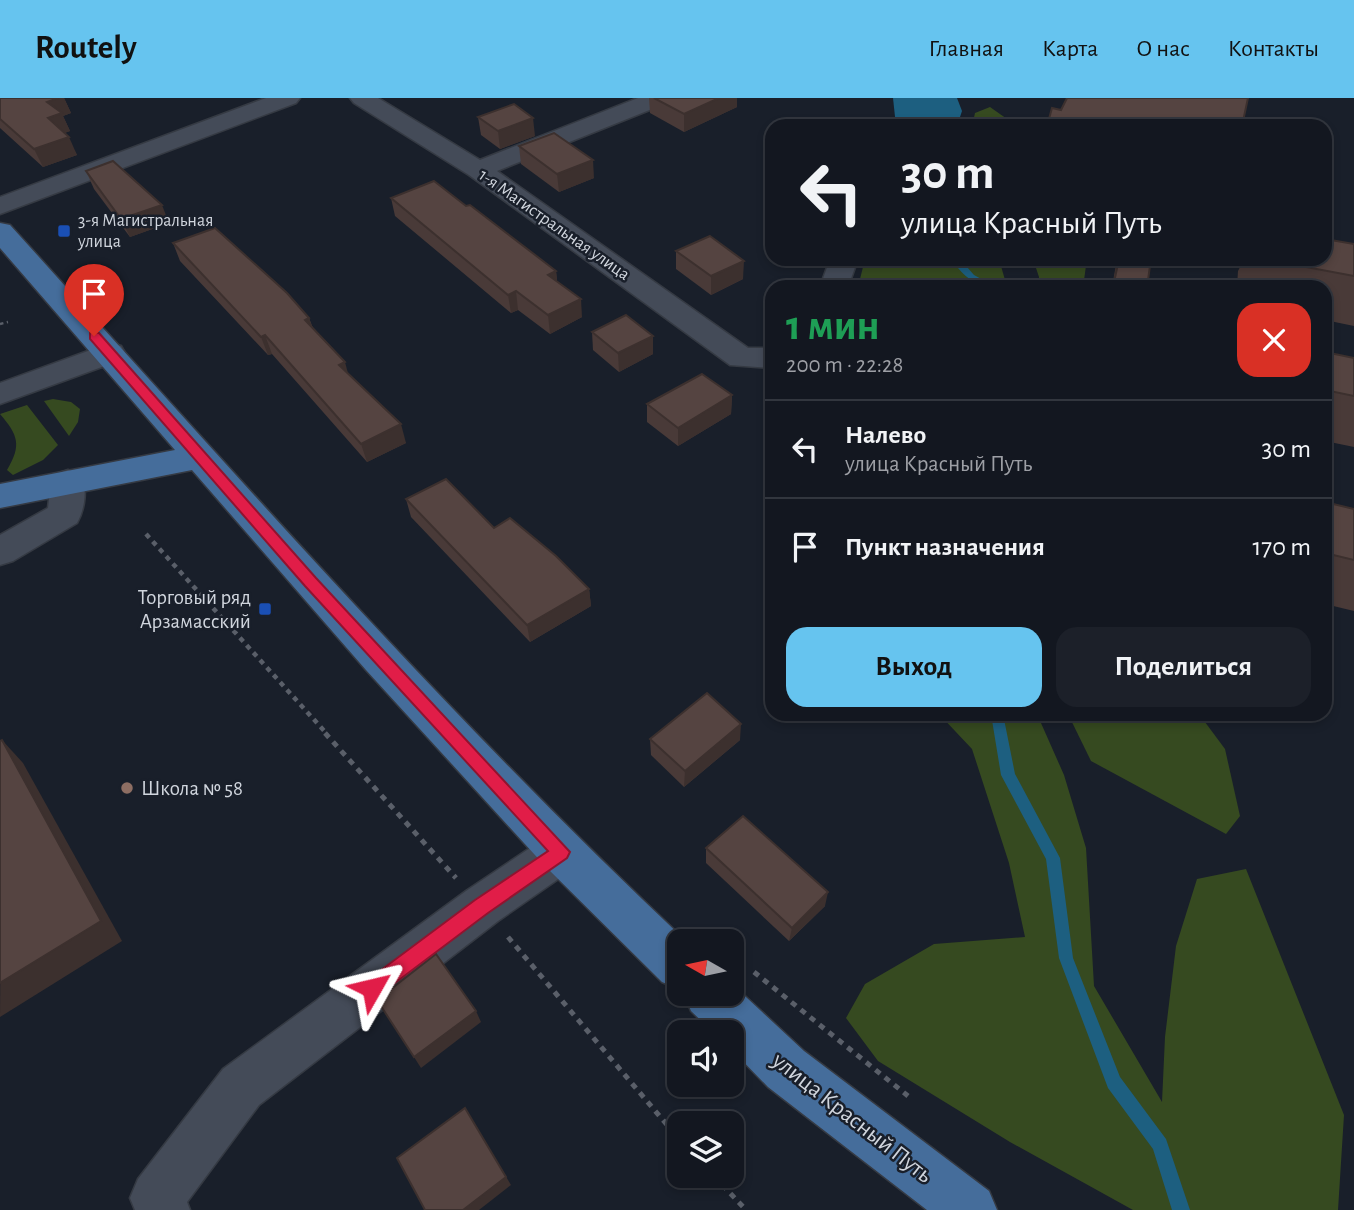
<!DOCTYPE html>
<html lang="ru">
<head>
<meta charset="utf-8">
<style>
	body { margin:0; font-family:"Alegreya Sans",sans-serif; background:#1c2029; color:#f1f3f6; height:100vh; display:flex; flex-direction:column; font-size:26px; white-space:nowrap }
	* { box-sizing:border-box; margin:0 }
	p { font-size:23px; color:#9d9fa5 }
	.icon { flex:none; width:38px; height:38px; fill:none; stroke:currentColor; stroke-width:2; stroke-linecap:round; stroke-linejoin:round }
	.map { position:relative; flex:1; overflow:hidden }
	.drawer { position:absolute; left:765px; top:182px; width:567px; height:441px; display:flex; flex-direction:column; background:#131720; border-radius:21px; box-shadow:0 4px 10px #0003,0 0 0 2px #32363e }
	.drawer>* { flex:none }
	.guide { position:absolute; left:765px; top:21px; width:567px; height:147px; border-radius:21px; box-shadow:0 4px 10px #0003,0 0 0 2px #32363e; background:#131720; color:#f1f3f6; overflow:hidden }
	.needle { width:46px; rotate:279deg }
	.buttons { position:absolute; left:667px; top:831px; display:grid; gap:14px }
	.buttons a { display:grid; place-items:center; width:77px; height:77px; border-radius:14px; background:#131720; box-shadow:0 4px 10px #0003,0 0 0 2px #32363e; font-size:35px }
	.pin { position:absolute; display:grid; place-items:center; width:60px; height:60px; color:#fff; margin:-72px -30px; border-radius:50% 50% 50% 0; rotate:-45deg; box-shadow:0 0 7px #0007 }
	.pin .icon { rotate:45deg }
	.me { position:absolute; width:77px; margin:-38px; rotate:53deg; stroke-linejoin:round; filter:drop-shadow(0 0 5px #0008) }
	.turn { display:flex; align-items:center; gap:24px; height:147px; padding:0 21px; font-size:32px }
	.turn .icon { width:91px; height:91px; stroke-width:2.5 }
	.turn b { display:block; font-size:49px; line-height:60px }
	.round { display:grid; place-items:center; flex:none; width:74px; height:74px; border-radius:21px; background:#1c2029 }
	.overview { display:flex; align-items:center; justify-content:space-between; height:119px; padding:0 21px }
	h1 { font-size:42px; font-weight:700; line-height:52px; color:#1e9e55 }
	.button { display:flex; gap:14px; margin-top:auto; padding:14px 21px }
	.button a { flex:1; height:80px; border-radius:21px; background:#66c4ef; color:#111; font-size:28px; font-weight:700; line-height:80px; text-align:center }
	.button a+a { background:#1c2029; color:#f1f3f6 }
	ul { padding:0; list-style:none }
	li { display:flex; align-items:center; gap:21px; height:98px; padding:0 21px; border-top:2px solid #32363e }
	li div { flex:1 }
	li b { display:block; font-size:26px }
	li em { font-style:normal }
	header { display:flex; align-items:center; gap:42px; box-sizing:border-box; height:98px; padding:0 35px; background:#66c4ef; color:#111 }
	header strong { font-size:33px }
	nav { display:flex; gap:38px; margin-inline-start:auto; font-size:24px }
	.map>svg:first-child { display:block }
</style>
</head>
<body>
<header>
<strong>Routely</strong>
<nav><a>Главная</a><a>Карта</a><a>О нас</a><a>Контакты</a></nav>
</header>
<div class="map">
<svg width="1354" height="1112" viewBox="0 0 1354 1112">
	<rect width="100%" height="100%" fill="#191f2a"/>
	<!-- green -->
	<g fill="#364a20">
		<path d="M 990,9 L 1017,28 L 972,28 L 975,15 Z"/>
		<path d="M 865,161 L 999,161 L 1007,189 L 858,189 Z"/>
		<path d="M 1033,161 L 1087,161 L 1083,189 L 1039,189 L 1039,179 Z"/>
		<path d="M 53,301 L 71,304 L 80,311 L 78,324 L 69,338 L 44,303 Z"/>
		<path d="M 27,307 L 58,347 L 43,362 L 13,377 L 7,372 C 22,347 18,337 0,316 Z"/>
		<path d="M 939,616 L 1037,616 L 1064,677 L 1086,750 L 1094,888 L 1162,1004 L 1165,939 L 1176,848 L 1197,781 L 1246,771 L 1344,1017 L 1338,1112 L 1133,1112 L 1010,1044 L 878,963 L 846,920 L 865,886 L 934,846 L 1025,839 L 1009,765 L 972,651 Z"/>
		<path d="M 1068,616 L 1199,616 L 1225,651 L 1240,718 L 1226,736 L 1091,663 Z"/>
	</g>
	<!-- water -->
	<path fill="#1d5f80" d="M 893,0 L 957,0 L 962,13 L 957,28 L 896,28 Z"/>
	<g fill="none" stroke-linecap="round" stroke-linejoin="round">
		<!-- stream -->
		<g fill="#1d5f80" fill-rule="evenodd">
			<path d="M 959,161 L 967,161 L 967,169 L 974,177 L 996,189 C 979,189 968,182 958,170 Z"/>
			<path d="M 991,616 L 1003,616 L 1015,676 L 1060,760 L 1073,860 L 1120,979 L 1166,1041 L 1190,1112 L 1172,1112 L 1153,1051 L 1108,990 L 1059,860 L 1046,761 L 1001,677 Z"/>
		</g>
		<defs>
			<g id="minor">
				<path d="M 266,0 L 300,0 L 296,5 L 0,116 L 0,99 Z"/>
				<path d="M 350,0 L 378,0 L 480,62 L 638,0 L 671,0 L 667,5 L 497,73 L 748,250 L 772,250 L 772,270 L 730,267 L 469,77 L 354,5 Z"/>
				<path d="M 830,161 L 858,161 L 848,189 L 820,189 Z"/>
				<path d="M 110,245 L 121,248 L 125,255 L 121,262 L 0,306 L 0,285 Z"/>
				<path d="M 68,372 L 80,376 C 88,389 85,411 77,425 L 13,463 L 0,467 L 0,437 L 48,410 L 51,384 L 56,376 Z"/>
				<path d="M 561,734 L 577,740 L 583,754 L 577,768 L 498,823 L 259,1007 L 187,1104 L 190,1112 L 135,1112 L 130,1100 L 138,1081 L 223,971 L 466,793 L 545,740 Z"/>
			</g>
			<g id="major">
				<path d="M 0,125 L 10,127 C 231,371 447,618 687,844 L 679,844 L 679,891 L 662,884 L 545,768 L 366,572 L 192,372 L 0,410 L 0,386 L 175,352 L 0,150 Z"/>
				<path d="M 732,886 L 804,953 L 989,1093 L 997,1112 L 927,1112 L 768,989 L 732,952 L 732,934 L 713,934 L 691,913 L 684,896 L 732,896 Z"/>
			</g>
		</defs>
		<!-- minor casing -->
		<use href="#minor" stroke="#353a43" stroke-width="3"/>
		<!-- major casing -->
		<use href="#major" stroke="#353a43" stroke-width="3"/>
		<!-- path-far2 -->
		<path stroke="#5a5f69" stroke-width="2.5" stroke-dasharray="3.5 3.5" stroke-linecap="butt" d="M 0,226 L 8,224"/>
		<!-- path-far1 -->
		<path stroke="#5a5f69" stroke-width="4.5" stroke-dasharray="5 5" stroke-linecap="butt" d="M 146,436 L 327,636"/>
		<!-- path -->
		<g stroke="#5a5f69" stroke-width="5" stroke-dasharray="6 6" stroke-linecap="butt">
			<path d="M 325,635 L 456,780"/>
			<path d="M 508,839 L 679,1041"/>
			<path d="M 754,874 L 908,998"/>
			<path d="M 714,1078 L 746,1112"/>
		</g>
		<!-- minor -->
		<use href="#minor" fill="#444b58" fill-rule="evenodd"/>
		<!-- major -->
		<use href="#major" fill="#456d9b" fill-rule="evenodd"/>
	</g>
	<!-- wall -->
	<g fill="#493a38">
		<path d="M 0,0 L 64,0 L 71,15 L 63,18 L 70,33 L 64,35 L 77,57 L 43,69 L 0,30 Z"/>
		<path d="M 649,0 L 737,0 L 737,9 L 684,34 L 650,15 Z"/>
		<path d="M 1061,12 L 1242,28 L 1047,28 Z"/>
		<path d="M 478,19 L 535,38 L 500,51 L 481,37 Z"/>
		<path d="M 519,48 L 594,80 L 559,94 L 521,66 Z"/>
		<path d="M 86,73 L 169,125 L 130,139 L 94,91 Z"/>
		<path d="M 391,100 L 466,108 L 556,173 L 557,183 L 582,219 L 550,236 L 518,212 L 511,215 L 395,118 Z"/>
		<path d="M 173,145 L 309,220 L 313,230 L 348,275 L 406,345 L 367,364 L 272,256 L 268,257 L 180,163 Z"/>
		<path d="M 1354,146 L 1354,228 L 1325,222 L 1325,189 L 1237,189 L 1238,173 L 1244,161 L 1325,161 Z"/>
		<path d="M 676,153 L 743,181 L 711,197 L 676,171 Z"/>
		<path d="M 1117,161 L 1151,161 L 1147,189 L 1112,189 Z"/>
		<path d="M 592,234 L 653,238 L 653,256 L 619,274 L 593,252 Z"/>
		<path d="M 1325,254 L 1354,260 L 1354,349 L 1325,343 Z"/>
		<path d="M 732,297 L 731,316 L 678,348 L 647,324 L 647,306 Z"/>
		<path d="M 406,401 L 494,430 L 589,491 L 591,508 L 530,544 L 411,419 Z"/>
		<path d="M 1325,404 L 1354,411 L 1354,513 L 1325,506 Z"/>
		<path d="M 650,641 L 740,642 L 684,689 L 651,657 Z"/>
		<path d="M 706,750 L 825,808 L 789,843 L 706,765 Z"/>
	</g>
	<!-- shaded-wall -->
	<g fill="#3c302e">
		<path d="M 58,0 L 64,0 L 71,15 L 63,18 L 70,33 L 57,38 L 48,20 L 47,4 Z"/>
		<path d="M 719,0 L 737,0 L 737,9 L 684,34 L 684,16 Z"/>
		<path d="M 533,20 L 535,38 L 500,51 L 498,33 Z"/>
		<path d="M 69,39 L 77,57 L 43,69 L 34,51 Z"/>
		<path d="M 593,62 L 594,80 L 559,94 L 557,76 Z"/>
		<path d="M 162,107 L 169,125 L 130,139 L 121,121 Z"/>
		<path d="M 744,163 L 743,181 L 711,197 L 711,178 Z"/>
		<path d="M 556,173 L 558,192 L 548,177 Z"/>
		<path d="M 516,193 L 518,212 L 511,215 L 508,197 Z"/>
		<path d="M 581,201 L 582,219 L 550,236 L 548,217 Z"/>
		<path d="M 309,220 L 315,238 L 305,222 Z"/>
		<path d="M 265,237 L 272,256 L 268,257 L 261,239 Z"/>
		<path d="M 653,238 L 653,256 L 619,274 L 618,255 Z"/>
		<path d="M 345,264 L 350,283 L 339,267 Z"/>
		<path d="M 732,297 L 731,316 L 678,348 L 678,330 Z"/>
		<path d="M 401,326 L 406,345 L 367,364 L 361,346 Z"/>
		<path d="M 589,491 L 591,508 L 530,544 L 527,527 Z"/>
		<path d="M 741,626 L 740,642 L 684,689 L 685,673 Z"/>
		<path d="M 2,642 L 23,665 L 122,843 L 0,919 Z"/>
		<path d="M 828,794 L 825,808 L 789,843 L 792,830 Z"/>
		<path d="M 476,913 L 481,924 L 421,970 L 414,959 Z"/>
		<path d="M 465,1010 L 511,1087 L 479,1112 L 463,1112 Z"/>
	</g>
	<!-- building -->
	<g fill="#554441" stroke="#3c302e" stroke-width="2">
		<path d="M 0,0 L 58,0 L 47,4 L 62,15 L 48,20 L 69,39 L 34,51 L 0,21 Z"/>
		<path d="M 654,0 L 719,0 L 684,16 Z"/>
		<path d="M 1067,0 L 1248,0 L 1242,28 L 1206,28 L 1185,24 L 1184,28 L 1047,28 L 1052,10 L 1061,12 Z"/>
		<path d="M 514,6 L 533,20 L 498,33 L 478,19 Z"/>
		<path d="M 554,35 L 593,62 L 557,76 L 519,48 Z"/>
		<path d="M 113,63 L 162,107 L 121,121 L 86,73 Z"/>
		<path d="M 434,83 L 466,108 L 470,107 L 556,173 L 548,177 L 581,201 L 548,217 L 516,193 L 508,197 L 391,100 Z"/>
		<path d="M 215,130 L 287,195 L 309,220 L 305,222 L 345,264 L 339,267 L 401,326 L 361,346 L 265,237 L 261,239 L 173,145 Z"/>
		<path d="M 710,138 L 744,163 L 711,178 L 676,153 Z"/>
		<path d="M 1325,141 L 1354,146 L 1354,178 L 1263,161 L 1325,161 Z"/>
		<path d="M 1119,161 L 1151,161 L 1147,189 L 1113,189 Z"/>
		<path d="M 626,217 L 653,238 L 618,255 L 592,234 Z"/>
		<path d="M 1325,254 L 1354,260 L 1354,298 L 1325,292 Z"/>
		<path d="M 702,276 L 732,297 L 678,330 L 647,306 Z"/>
		<path d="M 446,381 L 494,430 L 510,420 L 556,458 L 589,491 L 527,527 L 406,401 Z"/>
		<path d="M 1325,404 L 1354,411 L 1354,462 L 1325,455 Z"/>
		<path d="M 707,595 L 741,626 L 685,673 L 650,641 Z"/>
		<path d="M 2,642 L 101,823 L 0,885 L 0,643 Z"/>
		<path d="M 743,718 L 828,794 L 792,830 L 706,750 Z"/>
		<path d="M 436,856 L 476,913 L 414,959 L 377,902 Z"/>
		<path d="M 465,1010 L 506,1079 L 463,1112 L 425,1112 L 397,1060 Z"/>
	</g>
	<!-- route -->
	<path fill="#e11d48" stroke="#92132f" stroke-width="2" d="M 94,234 L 99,235 L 316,480 L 570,754 L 567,760 L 488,815 L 379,897 L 372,900 L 365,897 L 363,890 L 365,884 L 475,802 L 548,753 L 305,488 L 90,241 L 90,235 Z"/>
	<!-- markers -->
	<g fill="#1a4fb4" stroke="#191f2a" stroke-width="2.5">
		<rect x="57" y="126" width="14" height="14" rx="3.5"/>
		<rect x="258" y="504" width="14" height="14" rx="3.5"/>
	</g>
	<circle fill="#8d6e63" stroke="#191f2a" stroke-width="2.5" cx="127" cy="690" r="7"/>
	<g text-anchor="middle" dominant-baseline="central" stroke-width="5" stroke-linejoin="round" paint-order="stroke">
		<!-- far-poi labels -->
		<g font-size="18" fill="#d0d5dd" stroke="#191f2a" text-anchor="start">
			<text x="78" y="123">3-я Магистральная<tspan x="78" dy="21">улица</tspan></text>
		</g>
		<!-- far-street labels -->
		<g font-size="18" fill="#d0d5dd" stroke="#191f2a">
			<text transform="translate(554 127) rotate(35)">1-я Магистральная улица</text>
		</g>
		<!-- poi labels -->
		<g font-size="21" fill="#d0d5dd" stroke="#191f2a" text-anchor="end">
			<text x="251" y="499">Торговый ряд<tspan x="251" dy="24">Арзамасский</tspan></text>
			<text x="141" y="690" text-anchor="start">Школа № 58</text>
		</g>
		<!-- near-street labels -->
		<g font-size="24" fill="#d0d5dd" stroke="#191f2a">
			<text transform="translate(852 1020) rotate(38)">улица Красный Путь</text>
		</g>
	</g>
</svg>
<div class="buttons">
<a><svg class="needle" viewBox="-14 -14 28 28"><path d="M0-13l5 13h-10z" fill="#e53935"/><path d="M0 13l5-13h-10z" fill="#9d9fa5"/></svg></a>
<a><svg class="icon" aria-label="sound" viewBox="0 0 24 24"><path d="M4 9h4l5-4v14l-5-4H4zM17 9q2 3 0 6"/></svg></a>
<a><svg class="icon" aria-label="layers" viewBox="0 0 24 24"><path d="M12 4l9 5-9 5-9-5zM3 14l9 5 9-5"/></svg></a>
</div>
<div class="pin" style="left:94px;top:238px;background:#d93025"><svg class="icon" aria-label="arrive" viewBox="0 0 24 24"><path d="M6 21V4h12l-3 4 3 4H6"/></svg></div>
<svg class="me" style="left:372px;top:890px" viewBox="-20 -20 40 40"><path d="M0-17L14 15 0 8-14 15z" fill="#e11d48" stroke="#fff" stroke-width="4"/></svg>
<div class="guide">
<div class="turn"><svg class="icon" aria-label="left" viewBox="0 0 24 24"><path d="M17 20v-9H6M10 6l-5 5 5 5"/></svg><div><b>30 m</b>улица Красный Путь</div></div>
</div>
<section class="drawer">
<div class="overview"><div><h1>1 мин</h1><p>200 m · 22:28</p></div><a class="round" style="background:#d93025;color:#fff"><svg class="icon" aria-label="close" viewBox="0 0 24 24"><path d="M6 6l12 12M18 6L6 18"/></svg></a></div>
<ul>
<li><svg class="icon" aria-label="left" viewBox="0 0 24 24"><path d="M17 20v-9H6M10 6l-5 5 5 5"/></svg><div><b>Налево</b><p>улица Красный Путь</p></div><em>30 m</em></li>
<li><svg class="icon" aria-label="arrive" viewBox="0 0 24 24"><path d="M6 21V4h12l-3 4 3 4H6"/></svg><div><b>Пункт назначения</b></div><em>170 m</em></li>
</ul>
<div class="button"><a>Выход</a><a>Поделиться</a></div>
</section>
</div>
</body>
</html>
